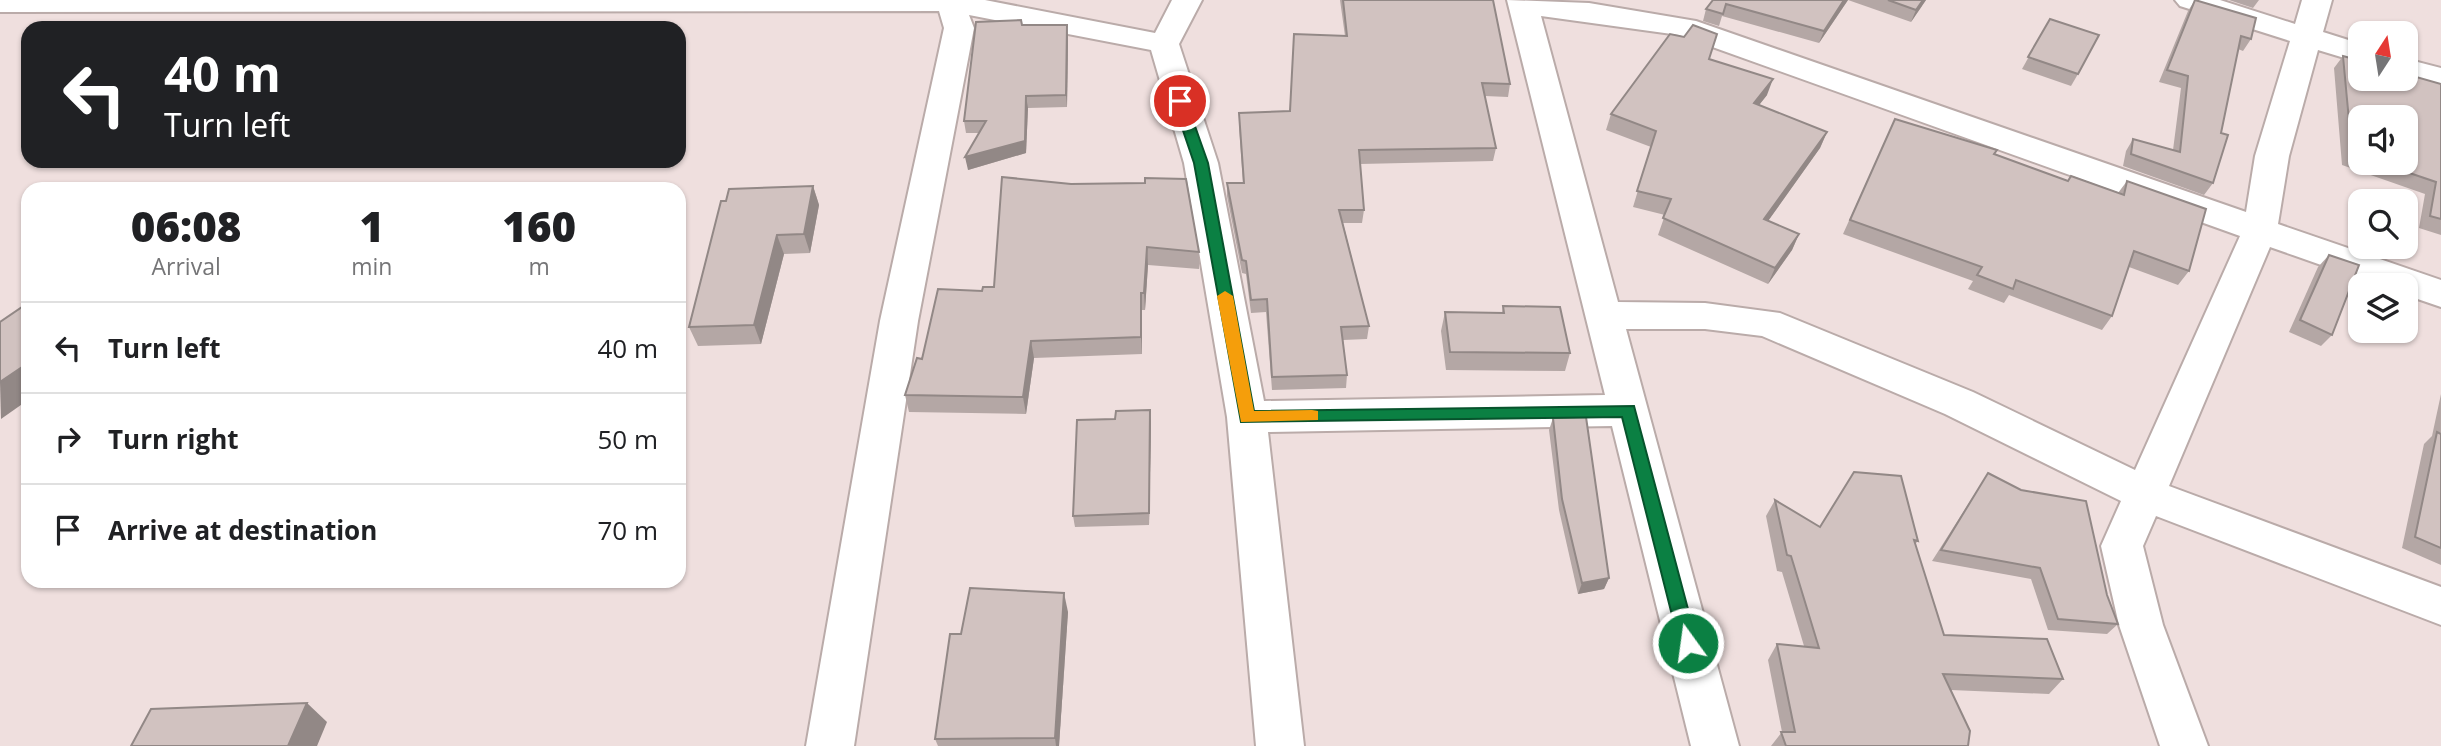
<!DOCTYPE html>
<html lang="en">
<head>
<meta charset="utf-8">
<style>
	body { margin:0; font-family:"Open Sans",sans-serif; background:#f2f2f2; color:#202124; height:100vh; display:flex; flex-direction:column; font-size:26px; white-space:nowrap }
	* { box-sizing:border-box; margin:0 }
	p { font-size:23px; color:#757577 }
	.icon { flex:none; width:38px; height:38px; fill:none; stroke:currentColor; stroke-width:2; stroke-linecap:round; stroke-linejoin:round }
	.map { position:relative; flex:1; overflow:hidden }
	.sheet { position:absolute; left:21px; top:182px; width:665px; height:406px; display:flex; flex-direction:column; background:#fff; border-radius:21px; box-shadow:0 2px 5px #0004 }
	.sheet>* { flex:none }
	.top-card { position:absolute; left:21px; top:21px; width:665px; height:147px; border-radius:21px; box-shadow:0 2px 5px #0004; background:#202124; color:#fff; overflow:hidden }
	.needle { width:46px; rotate:12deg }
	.buttons { position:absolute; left:2348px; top:21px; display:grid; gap:14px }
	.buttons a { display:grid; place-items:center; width:70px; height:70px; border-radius:14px; background:#fff; box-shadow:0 2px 5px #0004; font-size:35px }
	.pin { position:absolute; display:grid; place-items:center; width:60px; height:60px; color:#fff; margin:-30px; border:4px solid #fff; border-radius:50%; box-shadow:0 2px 7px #0007 }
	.me { position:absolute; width:77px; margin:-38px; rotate:346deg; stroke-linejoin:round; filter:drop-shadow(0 0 5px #0008) }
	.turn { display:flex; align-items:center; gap:24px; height:147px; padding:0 28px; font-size:32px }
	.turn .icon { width:91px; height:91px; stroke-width:2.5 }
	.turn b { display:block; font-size:49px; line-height:60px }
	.eta { display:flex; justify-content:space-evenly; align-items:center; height:119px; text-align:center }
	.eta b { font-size:42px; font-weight:800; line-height:49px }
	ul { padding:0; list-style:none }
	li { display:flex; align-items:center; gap:21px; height:91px; padding:0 28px; border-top:2px solid #e0e0e0 }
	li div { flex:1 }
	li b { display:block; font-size:26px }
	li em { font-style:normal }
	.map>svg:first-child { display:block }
</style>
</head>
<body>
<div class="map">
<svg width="2441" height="746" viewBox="0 0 2441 746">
	<rect width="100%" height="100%" fill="#efdfde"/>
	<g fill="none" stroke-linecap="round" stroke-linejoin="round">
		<defs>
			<g id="minor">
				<path d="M 0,0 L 985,0 L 1155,33 L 1172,0 L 1202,0 L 1179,44 L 1218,163 L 1264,401 L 1605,395 L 1507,0 L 1589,3 L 1696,21 L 2246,212 L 2255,156 L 2290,41 L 2180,6 L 2175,0 L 2220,0 L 2295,24 L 2302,0 L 2332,0 L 2323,32 L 2361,44 L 2361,63 L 2318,50 L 2289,156 L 2278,224 L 2441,280 L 2441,307 L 2406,295 L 2406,285 L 2378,285 L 2270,247 L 2169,486 L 2441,587 L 2441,625 L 2156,516 L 2143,546 L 2163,625 L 2208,746 L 2160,746 L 2119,625 L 2101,546 L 2121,501 L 1945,414 L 1762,336 L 1705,329 L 1626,329 L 1739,746 L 1691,746 L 1612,426 L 1268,432 L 1304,746 L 1256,746 L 1227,417 L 1184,163 L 1151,50 L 969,15 L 974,28 L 918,321 L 854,746 L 806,746 L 880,321 L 944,28 L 939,11 L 0,12 ZM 1541,16 L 1679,35 L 2240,236 L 2135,470 L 1973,392 L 1780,313 L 1705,303 L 1618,302 Z"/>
				<path d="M 2406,59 L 2441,68 L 2441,88 L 2406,78 Z"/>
			</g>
		</defs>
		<!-- minor casing -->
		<use href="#minor" stroke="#baaba9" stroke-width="4"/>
		<!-- minor -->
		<use href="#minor" fill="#fff" fill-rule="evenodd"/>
	</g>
	<!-- wall -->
	<g fill="#b4a7a5" fill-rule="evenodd">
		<path d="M 1340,0 L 1493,0 L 1510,84 L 1508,97 L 1485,96 L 1496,148 L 1493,161 L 1360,164 L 1364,210 L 1362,223 L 1343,223 L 1369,326 L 1367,339 L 1343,340 L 1347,375 L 1346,388 L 1272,390 L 1266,312 L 1251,313 L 1246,274 L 1242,273 L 1227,196 L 1227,183 L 1243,183 L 1239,126 L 1239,113 L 1290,111 L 1345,36 Z"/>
		<path d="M 1713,0 L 1848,0 L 1819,43 L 1722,16 L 1719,26 L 1703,21 L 1706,9 Z"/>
		<path d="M 1848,0 L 1926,0 L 1911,22 Z"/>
		<path d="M 2195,0 L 2251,39 L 2243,51 L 2238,49 L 2221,133 L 2213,183 L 2204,195 L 2123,166 L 2126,151 L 2133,139 L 2173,150 L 2181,88 L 2159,82 L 2188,11 Z"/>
		<path d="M 2229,0 L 2259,0 L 2253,8 Z"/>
		<path d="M 2050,19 L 2078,74 L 2071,86 L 2022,69 Z"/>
		<path d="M 1022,25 L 1068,37 L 1067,107 L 1028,108 L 1026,153 L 968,170 L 979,133 L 966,133 L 964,121 Z"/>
		<path d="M 2343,56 L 2441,84 L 2441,235 L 2419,228 L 2425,194 L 2342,165 L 2334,68 ZM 2361,117 L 2406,163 L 2361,163 Z"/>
		<path d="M 1709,59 L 1767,95 L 1759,105 L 1827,132 L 1820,148 L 1768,221 L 1799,234 L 1792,250 L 1768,284 L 1658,235 L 1665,215 L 1633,207 L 1651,147 L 1606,130 L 1611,114 Z"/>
		<path d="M 1895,119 L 2068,181 L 2071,176 L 2118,193 L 2127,181 L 2189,271 L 2178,285 L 2129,267 L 2112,316 L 2102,330 L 2009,295 L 2004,303 L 1968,289 L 1973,281 L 1843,234 Z"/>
		<path d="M 1002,177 L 1199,252 L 1199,269 L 1148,265 L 1145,310 L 1142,310 L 1142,354 L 1034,358 L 1026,414 L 909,412 L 905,395 L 922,359 L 982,291 L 994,287 Z"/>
		<path d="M 813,186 L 819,205 L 810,253 L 784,254 L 761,344 L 698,346 L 689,327 Z"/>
		<path d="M 2329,255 L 2332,335 L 2321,346 L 2289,332 L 2318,267 Z"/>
		<path d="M 1503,306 L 1570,353 L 1565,371 L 1446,370 L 1441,331 L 1445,312 L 1502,313 Z"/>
		<path d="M 2441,394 L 2441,565 L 2402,548 L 2424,444 L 2432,436 Z"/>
		<path d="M 1553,418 L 1609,578 L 1604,589 L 1578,594 L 1559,510 L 1549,430 Z"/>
		<path d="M 1151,421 L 1149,525 L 1075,527 L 1073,516 Z"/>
		<path d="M 1988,473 L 2107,595 L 2118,624 L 2107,634 L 2048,630 L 2031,579 L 1932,561 Z"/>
		<path d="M 1775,500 L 1820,527 L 1918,541 L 1915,544 L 1944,635 L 2063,679 L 2049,694 L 1951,690 L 1968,746 L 1771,746 L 1782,732 L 1768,660 L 1777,644 L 1804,646 L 1782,572 L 1777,571 L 1766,516 Z"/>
		<path d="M 1068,612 L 1059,746 L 938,746 L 935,739 L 961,634 Z"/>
	</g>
	<!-- shaded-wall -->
	<g fill="#928886">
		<path d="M 1844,0 L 1848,0 L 1819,43 L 1824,31 Z"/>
		<path d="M 1923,0 L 1926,0 L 1911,22 L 1916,10 Z"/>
		<path d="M 1067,25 L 1068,37 L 1067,107 L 1066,95 Z"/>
		<path d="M 1773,79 L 1767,95 L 1748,119 L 1754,103 Z"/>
		<path d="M 1026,96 L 1028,108 L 1026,153 L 968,170 L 965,157 Z"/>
		<path d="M 1827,132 L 1820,148 L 1758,235 L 1764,219 Z"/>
		<path d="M 813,186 L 819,205 L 810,253 L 804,234 Z"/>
		<path d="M 1799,234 L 1792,250 L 1768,284 L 1775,268 Z"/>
		<path d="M 777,235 L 784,254 L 761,344 L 754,325 Z"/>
		<path d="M 1147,247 L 1148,265 L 1145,310 L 1144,293 Z"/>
		<path d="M 1141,293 L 1142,310 L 1142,354 L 1141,337 Z"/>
		<path d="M 1031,341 L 1034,358 L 1026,414 L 1023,397 Z"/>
		<path d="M 28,363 L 28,400 L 1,419 L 0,382 Z"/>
		<path d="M 1150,410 L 1151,421 L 1149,525 L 1149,513 Z"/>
		<path d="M 1609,578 L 1604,589 L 1578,594 L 1582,583 Z"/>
		<path d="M 1064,593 L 1068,612 L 1059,746 L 1056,746 L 1055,738 Z"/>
		<path d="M 307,703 L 327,722 L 317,746 L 288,746 Z"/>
	</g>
	<!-- building -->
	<g fill="#d1c2c0" stroke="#928886" stroke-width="2">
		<path d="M 1343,0 L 1493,0 L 1510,84 L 1482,83 L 1496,148 L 1359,150 L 1364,210 L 1339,210 L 1369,326 L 1341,327 L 1347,375 L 1272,377 L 1267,299 L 1251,300 L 1246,261 L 1242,260 L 1227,183 L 1244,183 L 1239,113 L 1290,111 L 1294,34 L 1347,36 Z"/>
		<path d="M 1713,0 L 1844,0 L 1824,31 L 1726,4 L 1723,14 L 1706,9 Z"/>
		<path d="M 1888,0 L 1923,0 L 1916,10 Z"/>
		<path d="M 2195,0 L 2256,18 L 2251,39 L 2241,36 L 2221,133 L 2228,135 L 2213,183 L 2131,154 L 2133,139 L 2180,152 L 2188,76 L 2167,70 Z"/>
		<path d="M 2050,19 L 2099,35 L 2078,74 L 2028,57 Z"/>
		<path d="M 1021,20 L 1022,25 L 1067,25 L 1066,95 L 1026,96 L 1025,141 L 965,157 L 986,121 L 964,121 L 976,22 Z"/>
		<path d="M 1693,25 L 1717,34 L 1709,59 L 1773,79 L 1754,103 L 1827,132 L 1764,219 L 1799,234 L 1775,268 L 1663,218 L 1671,199 L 1637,191 L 1656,131 L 1611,114 L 1670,34 L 1684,37 Z"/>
		<path d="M 2343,56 L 2361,61 L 2361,79 L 2406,79 L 2406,74 L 2441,84 L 2441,219 L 2430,216 L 2436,182 L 2380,163 L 2406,163 L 2406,117 L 2361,117 L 2361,156 L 2352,153 Z"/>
		<path d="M 1895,119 L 1997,150 L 1994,154 L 2068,181 L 2071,176 L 2124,195 L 2127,181 L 2206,209 L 2189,271 L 2134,251 L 2112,316 L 2016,280 L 2013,289 L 1977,275 L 1982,267 L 1850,220 Z"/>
		<path d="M 1002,177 L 1071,184 L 1145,183 L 1145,178 L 1186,179 L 1199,252 L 1147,247 L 1144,293 L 1141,293 L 1141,337 L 1031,341 L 1023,397 L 905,395 L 917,358 L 922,359 L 938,289 L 982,291 L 983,287 L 994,287 Z"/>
		<path d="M 813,186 L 804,234 L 777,235 L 754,325 L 689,327 L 721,201 L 726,201 L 729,189 Z"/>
		<path d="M 2329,255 L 2359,265 L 2332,335 L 2300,320 Z"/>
		<path d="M 28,303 L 28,363 L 0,382 L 0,322 Z"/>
		<path d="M 1503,306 L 1560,307 L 1570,353 L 1450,352 L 1445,312 L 1504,313 Z"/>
		<path d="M 1150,410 L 1149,513 L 1073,516 L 1077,420 L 1115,419 L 1116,411 Z"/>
		<path d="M 1586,417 L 1609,578 L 1582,583 L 1562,499 L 1553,418 Z"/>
		<path d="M 2437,432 L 2441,434 L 2441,548 L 2415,537 Z"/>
		<path d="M 1854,472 L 1901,476 L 1918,541 L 1914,540 L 1944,635 L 2047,639 L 2063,679 L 1943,674 L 1970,731 L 1968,746 L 1786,746 L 1781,732 L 1795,732 L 1777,644 L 1819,648 L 1791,556 L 1787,555 L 1775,500 L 1820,527 Z"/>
		<path d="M 1988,473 L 2021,490 L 2086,501 L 2107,595 L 2118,624 L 2058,619 L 2040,568 L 1941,550 Z"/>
		<path d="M 970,588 L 1064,593 L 1055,738 L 935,739 L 950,634 L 961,634 Z"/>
		<path d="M 307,703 L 288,746 L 131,746 L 151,709 Z"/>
	</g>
	<!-- route -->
	<path fill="#0b8043" stroke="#07532c" stroke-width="2" d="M 1180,97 L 1186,101 L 1208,163 L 1254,411 L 1634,406 L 1697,643 L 1695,648 L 1688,651 L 1681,648 L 1679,643 L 1622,417 L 1241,422 L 1194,163 L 1173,101 Z"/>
	<!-- slow -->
	<path fill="#f59e0b" d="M 1225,291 L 1233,296 L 1254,411 L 1312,410 L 1318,411 L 1318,420 L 1241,422 L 1217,296 Z"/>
</svg>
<div class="buttons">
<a><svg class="needle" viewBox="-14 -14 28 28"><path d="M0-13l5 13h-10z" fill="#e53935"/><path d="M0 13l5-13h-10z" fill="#757577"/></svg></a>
<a><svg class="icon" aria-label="sound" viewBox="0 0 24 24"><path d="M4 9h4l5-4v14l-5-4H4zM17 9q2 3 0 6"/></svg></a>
<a><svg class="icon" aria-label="search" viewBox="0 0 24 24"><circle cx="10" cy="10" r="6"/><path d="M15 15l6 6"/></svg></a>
<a><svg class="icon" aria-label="layers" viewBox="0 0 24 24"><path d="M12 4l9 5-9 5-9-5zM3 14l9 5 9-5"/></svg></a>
</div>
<div class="pin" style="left:1180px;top:101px;background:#d93025"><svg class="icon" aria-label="arrive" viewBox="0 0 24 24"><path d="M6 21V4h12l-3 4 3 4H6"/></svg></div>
<svg class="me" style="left:1688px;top:643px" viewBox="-20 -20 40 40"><circle r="17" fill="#0b8043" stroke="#fff" stroke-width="3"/><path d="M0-11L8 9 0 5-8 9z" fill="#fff"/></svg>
<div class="top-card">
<div class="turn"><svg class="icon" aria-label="left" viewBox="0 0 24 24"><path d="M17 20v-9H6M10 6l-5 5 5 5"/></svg><div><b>40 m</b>Turn left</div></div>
</div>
<section class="sheet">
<div class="eta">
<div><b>06:08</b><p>Arrival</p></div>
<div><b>1</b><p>min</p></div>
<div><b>160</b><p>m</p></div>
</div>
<ul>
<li><svg class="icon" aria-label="left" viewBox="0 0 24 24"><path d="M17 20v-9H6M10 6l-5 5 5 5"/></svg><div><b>Turn left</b></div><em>40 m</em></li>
<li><svg class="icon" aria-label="right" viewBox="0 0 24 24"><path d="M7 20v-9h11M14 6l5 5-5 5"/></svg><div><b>Turn right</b></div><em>50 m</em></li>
<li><svg class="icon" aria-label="arrive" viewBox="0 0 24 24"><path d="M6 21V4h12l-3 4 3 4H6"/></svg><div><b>Arrive at destination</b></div><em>70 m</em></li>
</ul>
</section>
</div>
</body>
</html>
